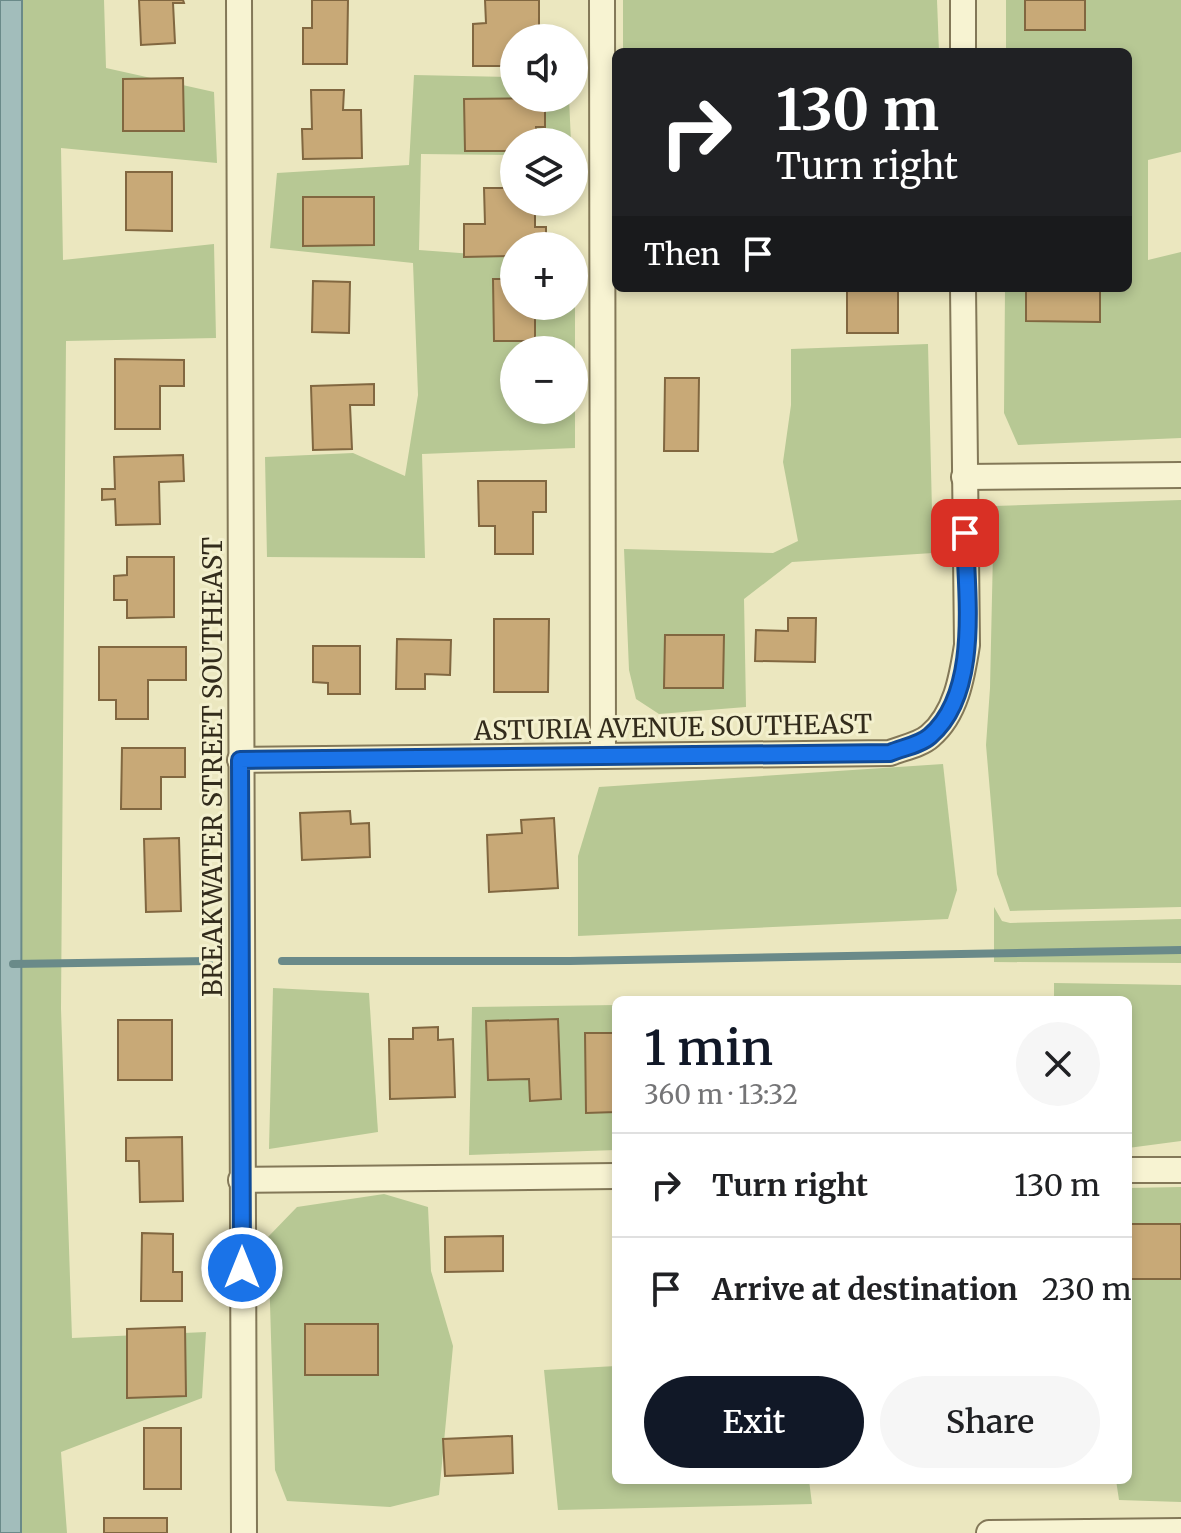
<!DOCTYPE html>
<html lang="en">
<head>
<meta charset="utf-8">
<style>
	body { margin:0; font-family:Merriweather,serif; background:#f6f6f6; color:#202124; height:100vh; display:flex; flex-direction:column; font-size:30px; white-space:nowrap }
	* { box-sizing:border-box; margin:0 }
	p { font-size:26px; color:#757577 }
	.icon { flex:none; width:44px; height:44px; fill:none; stroke:currentColor; stroke-width:2; stroke-linecap:round; stroke-linejoin:round }
	.map { position:relative; flex:1; overflow:hidden }
	.drawer { position:absolute; left:612px; top:996px; width:520px; height:488px; display:flex; flex-direction:column; background:#fff; border-radius:12px; box-shadow:0 4px 12px #0003 }
	.drawer>* { flex:none }
	.top-card { position:absolute; left:612px; top:48px; width:520px; height:244px; border-radius:12px; box-shadow:0 4px 12px #0003; background:#202124; color:#fff; overflow:hidden }
	.fabs { position:absolute; left:500px; top:24px; display:grid; gap:16px }
	.fabs a { display:grid; place-items:center; width:88px; height:88px; border-radius:50%; background:#fff; box-shadow:0 4px 12px #0003; font-size:40px }
	.pin { position:absolute; display:grid; place-items:center; width:68px; height:68px; color:#fff; margin:-34px; border-radius:16px; box-shadow:0 4px 12px #0006 }
	.me { position:absolute; width:88px; margin:-44px; rotate:0deg; stroke-linejoin:round; filter:drop-shadow(0 0 6px #0008) }
	.turn { display:flex; align-items:center; gap:28px; height:168px; padding:0 32px; font-size:36px }
	.turn .icon { width:104px; height:104px; stroke-width:2.5 }
	.turn b { display:block; font-size:56px; line-height:68px }
	.then { display:flex; align-items:center; height:76px; padding:0 32px; background:#0003; gap:16px; font-size:30px }
	.round { display:grid; place-items:center; flex:none; width:84px; height:84px; border-radius:42px; background:#f6f6f6 }
	.head { display:flex; align-items:center; justify-content:space-between; height:136px; padding:0 32px }
	h1 { font-size:48px; font-weight:600; line-height:60px; color:#111827 }
	.button { display:flex; gap:16px; margin-top:auto; padding:16px 32px }
	.button a { flex:1; height:92px; border-radius:48px; background:#111827; color:#fff; font-size:32px; font-weight:600; line-height:92px; text-align:center }
	.button a+a { background:#f6f6f6; color:#202124 }
	ul { padding:0; list-style:none }
	li { display:flex; align-items:center; gap:24px; height:104px; padding:0 32px; border-top:2px solid #e0e0e0 }
	li div { flex:1 }
	li b { display:block; font-size:30px }
	li em { font-style:normal }
	.map>svg:first-child { display:block }
</style>
</head>
<body>
<div class="map">
<svg width="1181" height="1533" viewBox="0 0 1181 1533">
	<rect width="100%" height="100%" fill="#ebe7bf"/>
	<!-- green -->
	<g fill="#b7c894" fill-rule="evenodd">
		<path d="M 22,0 L 104,0 L 106,68 L 214,92 L 217,163 L 61,148 L 63,260 L 214,244 L 216,338 L 66,341 L 61,1009 L 72,1338 L 206,1332 L 202,1398 L 61,1452 L 67,1533 L 22,1533 Z"/>
		<path d="M 623,0 L 937,0 L 939,52 L 623,52 Z"/>
		<path d="M 1006,0 L 1181,0 L 1181,152 L 1148,160 L 1148,260 L 1181,252 L 1181,438 L 1018,445 L 1004,413 L 1005,288 L 1128,288 L 1128,52 L 1006,52 Z"/>
		<path d="M 414,75 L 514,77 L 514,98 L 569,98 L 571,142 L 514,142 L 514,155 L 421,154 L 419,250 L 514,257 L 514,306 L 574,306 L 575,261 L 575,448 L 422,454 L 425,558 L 267,557 L 265,457 L 353,453 L 405,476 L 418,395 L 413,263 L 270,248 L 277,173 L 409,165 ZM 514,350 L 574,350 L 574,410 L 514,410 Z"/>
		<path d="M 928,344 L 933,553 L 792,562 L 744,599 L 746,707 L 659,714 L 636,699 L 629,670 L 624,549 L 773,553 L 798,541 L 783,462 L 791,405 L 791,349 Z"/>
		<path d="M 1181,500 L 1181,907 L 1010,911 L 997,874 L 986,745 L 990,688 L 994,506 Z"/>
		<path d="M 943,764 L 957,890 L 948,919 L 578,936 L 578,856 L 599,787 Z"/>
		<path d="M 994,907 L 1002,921 L 1010,923 L 1181,919 L 1181,963 L 994,962 Z"/>
		<path d="M 1054,983 L 1181,985 L 1181,1141 L 1128,1148 L 1128,1000 L 1054,1000 Z"/>
		<path d="M 273,988 L 369,993 L 378,1132 L 269,1149 Z"/>
		<path d="M 616,1005 L 616,1150 L 469,1155 L 472,1007 Z"/>
		<path d="M 1181,1187 L 1181,1502 L 1119,1500 L 1116,1480 L 1128,1480 L 1128,1188 Z"/>
		<path d="M 384,1194 L 428,1207 L 431,1271 L 453,1346 L 439,1495 L 390,1507 L 287,1501 L 275,1470 L 268,1237 L 297,1207 Z"/>
		<path d="M 616,1366 L 616,1480 L 809,1480 L 812,1504 L 558,1510 L 544,1370 Z"/>
	</g>
	<!-- water -->
	<path fill="#a2bdbb" stroke="#6a8a89" stroke-width="2" d="M 0,0 L 22,0 L 21,1533 L 0,1533 Z"/>
	<g fill="none" stroke-linecap="round" stroke-linejoin="round">
		<!-- stream -->
		<g stroke="#6a8a89" stroke-width="8">
			<path d="M 282,961 L 570,961 L 1181,950"/>
			<path d="M 13,964 L 209,961"/>
		</g>
	</g>
	<!-- building -->
	<g fill="#c8a977" stroke="#816740" stroke-width="2">
		<path d="M 139,0 L 183,0 L 184,3 L 173,3 L 175,43 L 141,45 Z"/>
		<path d="M 312,0 L 348,0 L 347,64 L 303,64 L 303,28 L 312,28 Z"/>
		<path d="M 485,0 L 539,0 L 539,38 L 514,38 L 514,66 L 473,66 L 473,24 L 486,23 Z"/>
		<rect x="1025" y="0" width="60" height="30"/>
		<path d="M 183,78 L 184,131 L 123,131 L 123,79 Z"/>
		<path d="M 311,90 L 344,90 L 343,110 L 361,110 L 362,158 L 303,159 L 302,129 L 312,129 Z"/>
		<path d="M 545,98 L 545,127 L 536,127 L 536,142 L 514,142 L 514,151 L 465,151 L 464,99 Z"/>
		<path d="M 126,172 L 172,172 L 172,231 L 126,230 Z"/>
		<path d="M 484,188 L 514,188 L 514,202 L 535,202 L 535,227 L 546,227 L 546,246 L 514,246 L 514,256 L 464,257 L 464,224 L 485,224 Z"/>
		<path d="M 303,197 L 374,197 L 374,245 L 303,246 Z"/>
		<path d="M 493,279 L 514,279 L 514,306 L 535,306 L 535,341 L 494,341 Z"/>
		<path d="M 313,281 L 350,282 L 349,333 L 312,332 Z"/>
		<path d="M 847,288 L 908,288 L 898,290 L 898,333 L 847,333 Z"/>
		<path d="M 1026,288 L 1100,288 L 1100,322 L 1026,321 Z"/>
		<path d="M 115,359 L 184,360 L 184,386 L 160,386 L 160,429 L 115,429 Z"/>
		<path d="M 665,378 L 699,378 L 698,451 L 664,451 Z"/>
		<path d="M 374,384 L 374,405 L 350,405 L 352,449 L 313,450 L 311,386 Z"/>
		<path d="M 183,455 L 184,481 L 159,482 L 160,524 L 116,525 L 115,499 L 102,500 L 102,489 L 115,489 L 114,457 Z"/>
		<path d="M 478,481 L 546,481 L 546,512 L 533,512 L 533,554 L 495,554 L 495,526 L 479,526 Z"/>
		<path d="M 127,557 L 174,557 L 174,617 L 127,618 L 127,600 L 114,600 L 114,576 L 127,575 Z"/>
		<path d="M 788,618 L 816,618 L 815,662 L 755,661 L 756,630 L 788,631 Z"/>
		<path d="M 494,619 L 549,619 L 548,692 L 494,692 Z"/>
		<path d="M 665,635 L 724,635 L 723,688 L 664,688 Z"/>
		<path d="M 397,639 L 451,640 L 450,675 L 425,674 L 425,689 L 396,689 Z"/>
		<path d="M 313,646 L 360,646 L 360,694 L 328,694 L 328,683 L 313,682 Z"/>
		<path d="M 99,647 L 186,647 L 186,680 L 148,680 L 148,719 L 116,719 L 116,700 L 99,700 Z"/>
		<path d="M 122,748 L 185,748 L 185,777 L 161,777 L 161,809 L 121,809 Z"/>
		<path d="M 350,811 L 351,824 L 369,823 L 370,857 L 302,860 L 300,813 Z"/>
		<path d="M 554,818 L 558,888 L 489,892 L 487,835 L 522,833 L 521,820 Z"/>
		<path d="M 179,838 L 181,911 L 146,912 L 144,839 Z"/>
		<path d="M 558,1019 L 561,1099 L 530,1101 L 529,1079 L 488,1080 L 486,1021 Z"/>
		<rect x="118" y="1020" width="54" height="60"/>
		<path d="M 438,1027 L 438,1040 L 453,1039 L 455,1097 L 390,1099 L 389,1039 L 413,1039 L 413,1028 Z"/>
		<path d="M 585,1033 L 616,1033 L 616,1112 L 586,1113 Z"/>
		<path d="M 182,1137 L 183,1201 L 140,1202 L 139,1161 L 126,1161 L 126,1138 Z"/>
		<rect x="1128" y="1224" width="53" height="55"/>
		<path d="M 142,1233 L 173,1234 L 173,1272 L 182,1272 L 182,1301 L 141,1301 Z"/>
		<path d="M 503,1236 L 503,1271 L 445,1272 L 445,1237 Z"/>
		<rect x="305" y="1324" width="73" height="51"/>
		<path d="M 185,1327 L 186,1396 L 127,1398 L 127,1329 Z"/>
		<rect x="144" y="1428" width="37" height="61"/>
		<path d="M 512,1436 L 513,1473 L 445,1476 L 443,1439 Z"/>
		<rect x="104" y="1518" width="63" height="15"/>
	</g>
	<g fill="none" stroke-linecap="round" stroke-linejoin="round">
		<defs>
			<g id="minor">
				<path d="M 239,0 L 244,1533"/>
				<path d="M 602,0 L 603,756"/>
				<path d="M 963,0 L 963,52"/>
				<path d="M 964,477 L 1181,475"/>
				<path d="M 240,760 L 890,753 C 902,748 920,745 930,736 C 956,714 962,677 967,645 L 963,288"/>
				<path d="M 1128,1170 L 1181,1170"/>
				<path d="M 241,1180 L 616,1176"/>
				<path d="M 989,1533 L 1181,1531"/>
			</g>
		</defs>
		<!-- minor casing -->
		<use href="#minor" stroke="#837858" stroke-width="28"/>
		<!-- minor -->
		<use href="#minor" stroke="#f7f3d2" stroke-width="24"/>
	</g>
	<g fill="none" stroke-linecap="round" stroke-linejoin="round">
		<defs>
			<path id="route" d="M 242,1268 L 240,760 L 890,753 C 901,748 920,745 930,736 C 981,692 966,594 965,533"/>
		</defs>
		<!-- route casing -->
		<use href="#route" stroke="#114b97" stroke-width="20"/>
		<!-- route -->
		<use href="#route" stroke="#1a73e8" stroke-width="14"/>
	</g>
	<g text-anchor="middle" dominant-baseline="central" stroke-width="6" stroke-linejoin="round" paint-order="stroke">
		<!-- street labels -->
		<g font-size="26" fill="#332c1c" stroke="#f3f0ce">
			<text transform="translate(673 727) rotate(-1)">ASTURIA AVENUE SOUTHEAST</text>
			<text transform="translate(212 767) rotate(-90)">BREAKWATER STREET SOUTHEAST</text>
		</g>
	</g>
</svg>
<div class="fabs">
<a><svg class="icon" aria-label="sound" viewBox="0 0 24 24"><path d="M4 9h4l5-4v14l-5-4H4zM17 9q2 3 0 6"/></svg></a>
<a><svg class="icon" aria-label="layers" viewBox="0 0 24 24"><path d="M12 4l9 5-9 5-9-5zM3 14l9 5 9-5"/></svg></a>
<a>+</a>
<a>−</a>
</div>
<div class="pin" style="left:965px;top:533px;background:#d93025"><svg class="icon" aria-label="arrive" viewBox="0 0 24 24"><path d="M6 21V4h12l-3 4 3 4H6"/></svg></div>
<svg class="me" style="left:242px;top:1268px" viewBox="-20 -20 40 40"><circle r="17" fill="#1a73e8" stroke="#fff" stroke-width="3"/><path d="M0-11L8 9 0 5-8 9z" fill="#fff"/></svg>
<div class="top-card">
<div class="turn"><svg class="icon" aria-label="right" viewBox="0 0 24 24"><path d="M7 20v-9h11M14 6l5 5-5 5"/></svg><div><b>130 m</b>Turn right</div></div>
<div class="then">Then<svg class="icon" aria-label="arrive" viewBox="0 0 24 24"><path d="M6 21V4h12l-3 4 3 4H6"/></svg></div>
</div>
<section class="drawer">
<div class="head"><div><h1>1 min</h1><p>360 m · 13:32</p></div><a class="round"><svg class="icon" aria-label="close" viewBox="0 0 24 24"><path d="M6 6l12 12M18 6L6 18"/></svg></a></div>
<ul>
<li><svg class="icon" aria-label="right" viewBox="0 0 24 24"><path d="M7 20v-9h11M14 6l5 5-5 5"/></svg><div><b>Turn right</b></div><em>130 m</em></li>
<li><svg class="icon" aria-label="arrive" viewBox="0 0 24 24"><path d="M6 21V4h12l-3 4 3 4H6"/></svg><div><b>Arrive at destination</b></div><em>230 m</em></li>
</ul>
<div class="button"><a>Exit</a><a>Share</a></div>
</section>
</div>
</body>
</html>
